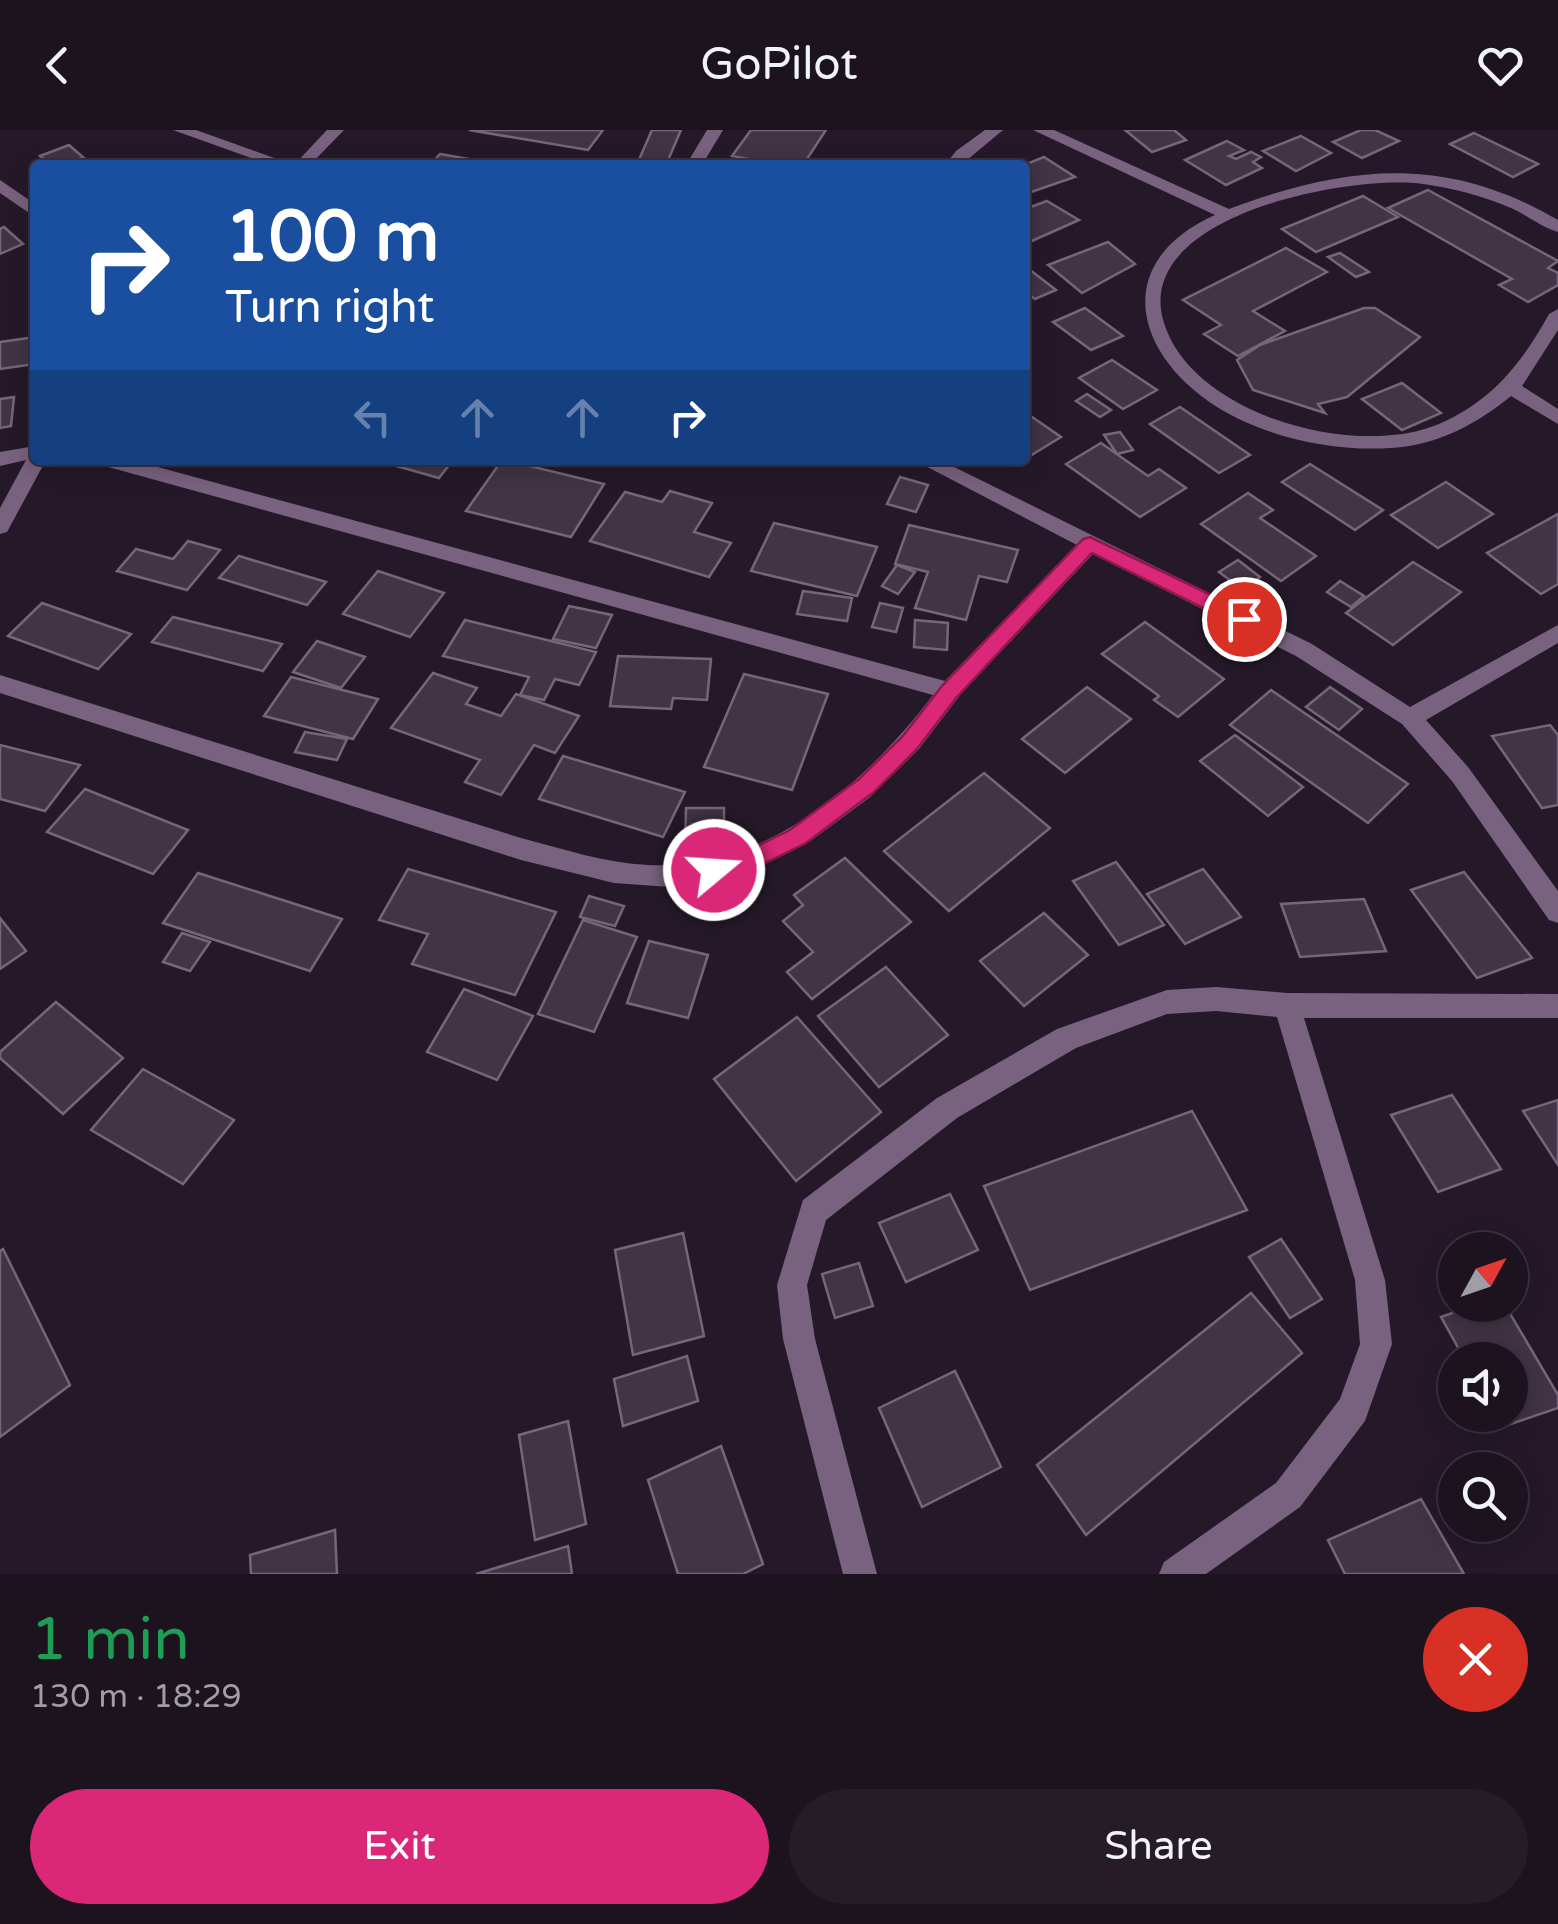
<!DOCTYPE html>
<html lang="en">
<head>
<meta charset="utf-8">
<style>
	body { margin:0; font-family:"Varela Round",sans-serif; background:#251c28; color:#f1f3f6; height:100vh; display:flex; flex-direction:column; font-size:38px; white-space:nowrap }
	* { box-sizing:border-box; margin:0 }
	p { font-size:32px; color:#a09ea4 }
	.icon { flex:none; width:55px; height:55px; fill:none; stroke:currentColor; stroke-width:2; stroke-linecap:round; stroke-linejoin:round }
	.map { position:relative; height:1444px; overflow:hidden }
	.panel { display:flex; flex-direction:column; background:#1c131f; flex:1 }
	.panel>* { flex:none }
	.guide { position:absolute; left:30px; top:30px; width:1000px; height:305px; border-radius:10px; box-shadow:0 5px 25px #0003,0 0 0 2px #3a323d; background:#1a4fa0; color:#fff; overflow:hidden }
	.needle { width:65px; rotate:50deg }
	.buttons { position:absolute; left:1438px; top:1102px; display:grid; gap:20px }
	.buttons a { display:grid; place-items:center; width:90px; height:90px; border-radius:50%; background:#1c131f; box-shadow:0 5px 25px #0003,0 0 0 2px #3a323d; font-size:50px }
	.pin { position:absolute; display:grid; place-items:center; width:85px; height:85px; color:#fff; margin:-42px; border:5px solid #fff; border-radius:50%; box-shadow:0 2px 10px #0007 }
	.me { position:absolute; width:110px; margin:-55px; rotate:72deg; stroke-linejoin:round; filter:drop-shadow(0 0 8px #0008) }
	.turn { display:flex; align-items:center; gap:35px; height:210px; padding:0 30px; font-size:45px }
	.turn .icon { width:130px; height:130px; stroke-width:2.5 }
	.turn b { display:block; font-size:70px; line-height:85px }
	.lanes { display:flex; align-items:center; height:95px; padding:0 30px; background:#0003; justify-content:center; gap:50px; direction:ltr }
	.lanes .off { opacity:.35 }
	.round { display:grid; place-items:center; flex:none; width:105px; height:105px; border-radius:52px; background:#251c28 }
	.headline { display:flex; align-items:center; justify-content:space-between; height:170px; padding:0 30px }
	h1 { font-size:60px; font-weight:600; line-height:75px; color:#1e9e55 }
	.cta { display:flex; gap:20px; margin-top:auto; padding:20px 30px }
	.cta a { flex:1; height:115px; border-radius:60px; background:#db2777; color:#fff; font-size:40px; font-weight:600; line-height:115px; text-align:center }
	.cta a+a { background:#251c28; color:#f1f3f6 }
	header { display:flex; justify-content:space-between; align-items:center; height:130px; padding:0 30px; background:#1c131f; font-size:45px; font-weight:600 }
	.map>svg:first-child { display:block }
</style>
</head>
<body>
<header><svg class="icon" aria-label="back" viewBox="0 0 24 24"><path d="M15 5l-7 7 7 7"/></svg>GoPilot<svg class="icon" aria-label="heart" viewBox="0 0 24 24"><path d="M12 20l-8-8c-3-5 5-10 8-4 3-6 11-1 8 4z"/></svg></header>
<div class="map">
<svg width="1558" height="1444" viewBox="0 0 1558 1444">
	<rect width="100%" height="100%" fill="#251929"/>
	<!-- building -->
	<g fill="#413445" stroke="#756679" stroke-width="2.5">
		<path d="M 469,0 L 603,0 L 588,20 Z"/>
		<path d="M 652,0 L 681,0 L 666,35 L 637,34 Z"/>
		<path d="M 751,0 L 826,0 L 803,35 L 779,35 L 732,26 Z"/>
		<path d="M 1125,0 L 1174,0 L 1186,10 L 1152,22 Z"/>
		<path d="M 1361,0 L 1375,0 L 1399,11 L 1362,28 L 1333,12 Z"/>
		<path d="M 1474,3 L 1538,34 L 1513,47 L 1450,14 Z"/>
		<path d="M 1301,6 L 1331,23 L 1296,41 L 1263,21 Z"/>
		<path d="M 1227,11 L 1244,20 L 1229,26 L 1236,29 L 1251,22 L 1261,27 L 1253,32 L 1262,38 L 1226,55 L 1185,30 Z"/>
		<path d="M 69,15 L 84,28 L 51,35 L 40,26 Z"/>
		<path d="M 440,24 L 503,35 L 430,35 Z"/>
		<path d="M 1044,27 L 1075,47 L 1031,62 L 1025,58 L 1024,35 Z"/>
		<path d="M 1428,60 L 1558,131 L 1548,138 L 1558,143 L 1558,155 L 1528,172 L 1499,155 L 1512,149 L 1388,78 Z"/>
		<path d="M 1363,66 L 1398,87 L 1316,122 L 1282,99 Z"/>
		<path d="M 1047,71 L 1079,90 L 1025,114 L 1025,79 Z"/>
		<path d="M 4,97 L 23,114 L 0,124 L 0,99 Z"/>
		<path d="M 1108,112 L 1135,134 L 1082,163 L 1048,135 Z"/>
		<path d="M 1286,118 L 1327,142 L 1253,181 L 1285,201 L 1238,226 L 1204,204 L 1221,195 L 1183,170 Z"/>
		<path d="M 1340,123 L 1369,142 L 1356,147 L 1328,127 Z"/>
		<path d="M 1025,136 L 1056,160 L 1035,169 L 1025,162 Z"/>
		<path d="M 1085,178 L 1123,206 L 1091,220 L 1053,192 Z"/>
		<path d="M 1364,178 L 1375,178 L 1420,207 L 1347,267 L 1318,274 L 1325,283 L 1253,260 L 1237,230 L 1260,215 Z"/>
		<path d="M 35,207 L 35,234 L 0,239 L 0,212 Z"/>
		<path d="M 1112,230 L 1157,260 L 1123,279 L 1079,248 Z"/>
		<path d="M 1402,253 L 1441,283 L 1402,300 L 1362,269 Z"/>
		<path d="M 1087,264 L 1111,280 L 1100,287 L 1076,271 Z"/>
		<path d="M 14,267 L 11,296 L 0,298 L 0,269 Z"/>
		<path d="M 1180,277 L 1250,325 L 1219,343 L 1150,294 Z"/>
		<path d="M 1025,282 L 1061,307 L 1025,329 Z"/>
		<path d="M 1120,302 L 1133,320 L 1117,324 L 1104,305 Z"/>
		<path d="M 1101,313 L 1148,346 L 1159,339 L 1186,358 L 1140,387 L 1066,334 Z"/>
		<path d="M 375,330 L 453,330 L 439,348 Z"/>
		<path d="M 502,330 L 505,330 L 604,354 L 571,407 L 466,381 Z"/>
		<path d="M 1310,334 L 1383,380 L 1355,400 L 1282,352 Z"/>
		<path d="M 900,347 L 928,355 L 916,382 L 887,374 Z"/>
		<path d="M 1446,352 L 1493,384 L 1438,418 L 1391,385 Z"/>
		<path d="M 670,361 L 712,373 L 694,402 L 731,413 L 709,447 L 590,411 L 625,362 L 662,372 Z"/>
		<path d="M 1248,363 L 1273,380 L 1260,388 L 1316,426 L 1281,451 L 1201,394 Z"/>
		<path d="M 1558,384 L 1558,454 L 1541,464 L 1487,423 Z"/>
		<path d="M 774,393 L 877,417 L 857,466 L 751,441 Z"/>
		<path d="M 909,395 L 1018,420 L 1007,452 L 979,446 L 966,490 L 915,478 L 928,442 L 895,434 Z"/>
		<path d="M 188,411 L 220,420 L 187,460 L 117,441 L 136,419 L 173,429 Z"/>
		<path d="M 239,426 L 326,452 L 307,475 L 219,448 Z"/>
		<path d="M 1238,430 L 1260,447 L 1242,459 L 1219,442 Z"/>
		<path d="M 1413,432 L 1461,462 L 1393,515 L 1346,483 Z"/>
		<path d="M 897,435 L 915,442 L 898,464 L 882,456 Z"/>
		<path d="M 378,441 L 444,463 L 410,507 L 343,484 Z"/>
		<path d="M 1340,451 L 1364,466 L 1351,477 L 1327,462 Z"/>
		<path d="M 803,461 L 852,468 L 847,491 L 797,484 Z"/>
		<path d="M 42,473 L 131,504 L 98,539 L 8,506 Z"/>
		<path d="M 880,473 L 903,478 L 896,502 L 872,497 Z"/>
		<path d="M 569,476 L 612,485 L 596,518 L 553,509 Z"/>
		<path d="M 173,487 L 282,514 L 263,541 L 152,512 Z"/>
		<path d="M 465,490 L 596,522 L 579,555 L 555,549 L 544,570 L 520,565 L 529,547 L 443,526 Z"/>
		<path d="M 915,490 L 948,493 L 947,520 L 914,517 Z"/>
		<path d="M 1145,492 L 1224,549 L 1178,587 L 1154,570 L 1159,566 L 1102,524 Z"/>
		<path d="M 317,511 L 365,527 L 341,558 L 293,542 Z"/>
		<path d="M 618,526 L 711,529 L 707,570 L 673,568 L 671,579 L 610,576 Z"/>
		<path d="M 433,543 L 477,558 L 466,574 L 501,586 L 516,564 L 579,586 L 555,623 L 534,615 L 501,665 L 465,652 L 480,630 L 391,598 Z"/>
		<path d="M 744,544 L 828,564 L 792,660 L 704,637 Z"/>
		<path d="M 291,547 L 378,569 L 353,609 L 264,586 Z"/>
		<path d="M 1087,557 L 1131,589 L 1065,643 L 1022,609 Z"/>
		<path d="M 1330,557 L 1362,579 L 1339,600 L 1306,577 Z"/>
		<path d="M 1271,560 L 1408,654 L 1368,693 L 1230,595 Z"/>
		<path d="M 1550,595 L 1558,605 L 1558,675 L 1542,678 L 1492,606 Z"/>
		<path d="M 305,602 L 347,609 L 337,630 L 295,622 Z"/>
		<path d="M 1235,605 L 1303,657 L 1268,686 L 1200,631 Z"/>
		<path d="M 0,615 L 80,635 L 45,681 L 0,669 Z"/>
		<path d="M 563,626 L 685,662 L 663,707 L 539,669 Z"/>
		<path d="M 984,643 L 1050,698 L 949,781 L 884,721 Z"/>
		<path d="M 85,659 L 188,700 L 153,744 L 47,702 Z"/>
		<path d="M 686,678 L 724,678 L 724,718 L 685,718 Z"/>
		<path d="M 845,728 L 911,792 L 812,869 L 787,842 L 813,822 L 783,791 L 803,775 L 794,765 Z"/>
		<path d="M 1116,732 L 1164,795 L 1119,815 L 1073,751 Z"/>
		<path d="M 408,739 L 556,782 L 515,865 L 412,834 L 428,804 L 379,790 Z"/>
		<path d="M 1203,739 L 1241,787 L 1185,814 L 1147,764 Z"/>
		<path d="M 1464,742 L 1532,828 L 1477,848 L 1411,760 Z"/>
		<path d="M 198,743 L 342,789 L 310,841 L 163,793 Z"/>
		<path d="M 589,766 L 624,776 L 615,796 L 580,787 Z"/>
		<path d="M 1364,769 L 1386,821 L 1300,827 L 1281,774 Z"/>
		<path d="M 1044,783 L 1088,825 L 1024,876 L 980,831 Z"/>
		<path d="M 0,788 L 26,821 L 0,839 Z"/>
		<path d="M 583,790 L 637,807 L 594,902 L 538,884 Z"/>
		<path d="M 182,803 L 210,812 L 190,841 L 163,832 Z"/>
		<path d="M 649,811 L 708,825 L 688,888 L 627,873 Z"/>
		<path d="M 886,837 L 948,905 L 879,957 L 818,886 Z"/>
		<path d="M 464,859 L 533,886 L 497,950 L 427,922 Z"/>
		<path d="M 56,872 L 123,928 L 63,984 L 0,928 L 0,922 Z"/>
		<path d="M 797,887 L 881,982 L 796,1051 L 714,949 Z"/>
		<path d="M 143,939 L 234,990 L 183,1054 L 91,1000 Z"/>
		<path d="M 1452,965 L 1501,1039 L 1438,1062 L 1391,985 Z"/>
		<path d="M 1558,970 L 1558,1035 L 1523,981 Z"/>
		<path d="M 1192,981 L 1247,1080 L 1030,1160 L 984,1056 Z"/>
		<path d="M 950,1064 L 978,1120 L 906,1152 L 879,1093 Z"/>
		<path d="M 683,1103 L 704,1206 L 633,1225 L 615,1120 Z"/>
		<path d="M 1281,1109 L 1322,1169 L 1290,1188 L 1249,1127 Z"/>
		<path d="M 3,1119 L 70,1255 L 0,1307 L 0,1121 Z"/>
		<path d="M 859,1133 L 873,1176 L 835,1188 L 822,1144 Z"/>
		<path d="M 1251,1163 L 1302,1223 L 1086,1405 L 1037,1335 Z"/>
		<path d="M 1475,1175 L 1505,1175 L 1558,1265 L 1558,1278 L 1502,1297 L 1496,1285 L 1510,1285 L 1510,1230 L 1465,1230 L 1441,1187 Z"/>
		<path d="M 687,1226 L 698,1271 L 623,1296 L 614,1249 Z"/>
		<path d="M 955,1241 L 1001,1337 L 922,1377 L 879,1278 Z"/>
		<path d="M 568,1291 L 586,1394 L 535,1410 L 519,1305 Z"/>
		<path d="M 721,1316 L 763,1434 L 743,1444 L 678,1444 L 648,1350 Z"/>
		<path d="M 1421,1369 L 1464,1444 L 1345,1444 L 1328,1410 Z"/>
		<path d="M 335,1400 L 337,1444 L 251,1444 L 250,1425 Z"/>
		<path d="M 568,1416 L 572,1444 L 476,1444 Z"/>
	</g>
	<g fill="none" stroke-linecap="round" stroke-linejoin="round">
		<!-- minor -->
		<g fill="#796180" fill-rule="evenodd">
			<path d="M 173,0 L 196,0 L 294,35 L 327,0 L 344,0 L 310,35 L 271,35 Z"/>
			<path d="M 707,0 L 723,0 L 702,35 L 686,35 Z"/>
			<path d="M 985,0 L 1003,0 L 961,35 L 945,35 L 956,21 Z"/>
			<path d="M 1033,0 L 1054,0 L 1229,79 C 1347,35 1445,24 1558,90 L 1558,102 C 1541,97 1527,85 1511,78 C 1483,66 1453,58 1423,54 C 1352,44 1130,85 1164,193 C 1193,286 1357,329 1439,294 C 1493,270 1521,234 1549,184 L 1558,179 L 1558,200 L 1522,256 L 1558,279 L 1558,294 L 1511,266 C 1482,290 1447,310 1409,316 C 1347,325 1270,310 1217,277 C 1132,223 1112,131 1215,85 Z"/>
			<path d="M 0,50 L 35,74 L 35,87 L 0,63 Z"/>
			<path d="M 35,316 L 35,330 L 46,330 L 7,402 L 0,404 L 0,378 L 26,330 L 0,336 L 0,322 Z"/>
			<path d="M 98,330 L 132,330 L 945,551 L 1077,415 L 914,330 L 940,330 L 1312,514 L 1410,577 L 1558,495 L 1558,513 L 1426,590 L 1468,637 L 1558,761 L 1558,793 L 1549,790 L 1452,651 L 1402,594 L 1296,526 L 1093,424 L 961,564 L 919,619 L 869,668 L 812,710 L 780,726 L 739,743 L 670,757 L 614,753 L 521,730 L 0,563 L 0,545 L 521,708 C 563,719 605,733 648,735 C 767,741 866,653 933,565 L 101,335 Z"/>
			<path d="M 1216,857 L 1287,863 L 1558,864 L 1558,888 L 1304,888 L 1385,1150 L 1392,1214 L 1365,1291 L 1300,1377 L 1206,1444 L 1159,1444 L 1164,1432 L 1276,1353 L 1340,1269 L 1360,1214 L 1355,1150 L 1277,887 L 1216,881 L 1167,884 L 1076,918 L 957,988 L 826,1090 L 807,1155 L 815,1209 L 877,1444 L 843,1444 L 783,1209 L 777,1155 L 803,1070 L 937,968 L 1057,899 L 1167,860 Z"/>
		</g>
	</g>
	<!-- route -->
	<path fill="#db2777" stroke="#8e194d" stroke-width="2.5" d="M 1090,407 L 1251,484 L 1253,489 L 1244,496 L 1236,494 L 1092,423 L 957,567 L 917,619 L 874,662 L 806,713 L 757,737 L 714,750 L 706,747 L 703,740 L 706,734 L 751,719 L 790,700 L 859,649 L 902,607 L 942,556 L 1083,409 Z"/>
</svg>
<div class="buttons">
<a><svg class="needle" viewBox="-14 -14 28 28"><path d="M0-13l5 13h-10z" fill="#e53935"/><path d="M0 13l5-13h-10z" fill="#a09ea4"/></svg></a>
<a><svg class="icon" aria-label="sound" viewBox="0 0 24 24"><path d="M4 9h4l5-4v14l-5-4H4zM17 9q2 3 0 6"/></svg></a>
<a><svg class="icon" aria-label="search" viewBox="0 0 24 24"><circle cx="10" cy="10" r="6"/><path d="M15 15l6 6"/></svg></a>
</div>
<div class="pin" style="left:1244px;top:489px;background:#d93025"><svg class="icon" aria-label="arrive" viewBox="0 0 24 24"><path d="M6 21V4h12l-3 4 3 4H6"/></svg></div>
<svg class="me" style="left:714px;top:740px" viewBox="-20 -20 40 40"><circle r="17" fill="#db2777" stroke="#fff" stroke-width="3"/><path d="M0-11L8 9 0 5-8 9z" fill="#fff"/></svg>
<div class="guide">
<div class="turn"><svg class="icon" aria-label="right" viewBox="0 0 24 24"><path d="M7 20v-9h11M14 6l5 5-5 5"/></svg><div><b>100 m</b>Turn right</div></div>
<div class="lanes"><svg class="icon off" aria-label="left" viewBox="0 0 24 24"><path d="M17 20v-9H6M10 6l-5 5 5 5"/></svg><svg class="icon off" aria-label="ahead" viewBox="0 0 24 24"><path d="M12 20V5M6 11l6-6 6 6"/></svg><svg class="icon off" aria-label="ahead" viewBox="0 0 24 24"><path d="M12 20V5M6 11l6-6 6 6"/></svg><svg class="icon" aria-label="right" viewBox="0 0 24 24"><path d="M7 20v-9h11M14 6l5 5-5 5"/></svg></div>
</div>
</div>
<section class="panel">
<div class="headline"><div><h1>1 min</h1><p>130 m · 18:29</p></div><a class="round" style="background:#d93025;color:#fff"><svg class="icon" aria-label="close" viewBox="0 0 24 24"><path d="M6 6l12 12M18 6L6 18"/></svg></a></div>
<div class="cta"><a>Exit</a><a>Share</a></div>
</section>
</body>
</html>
